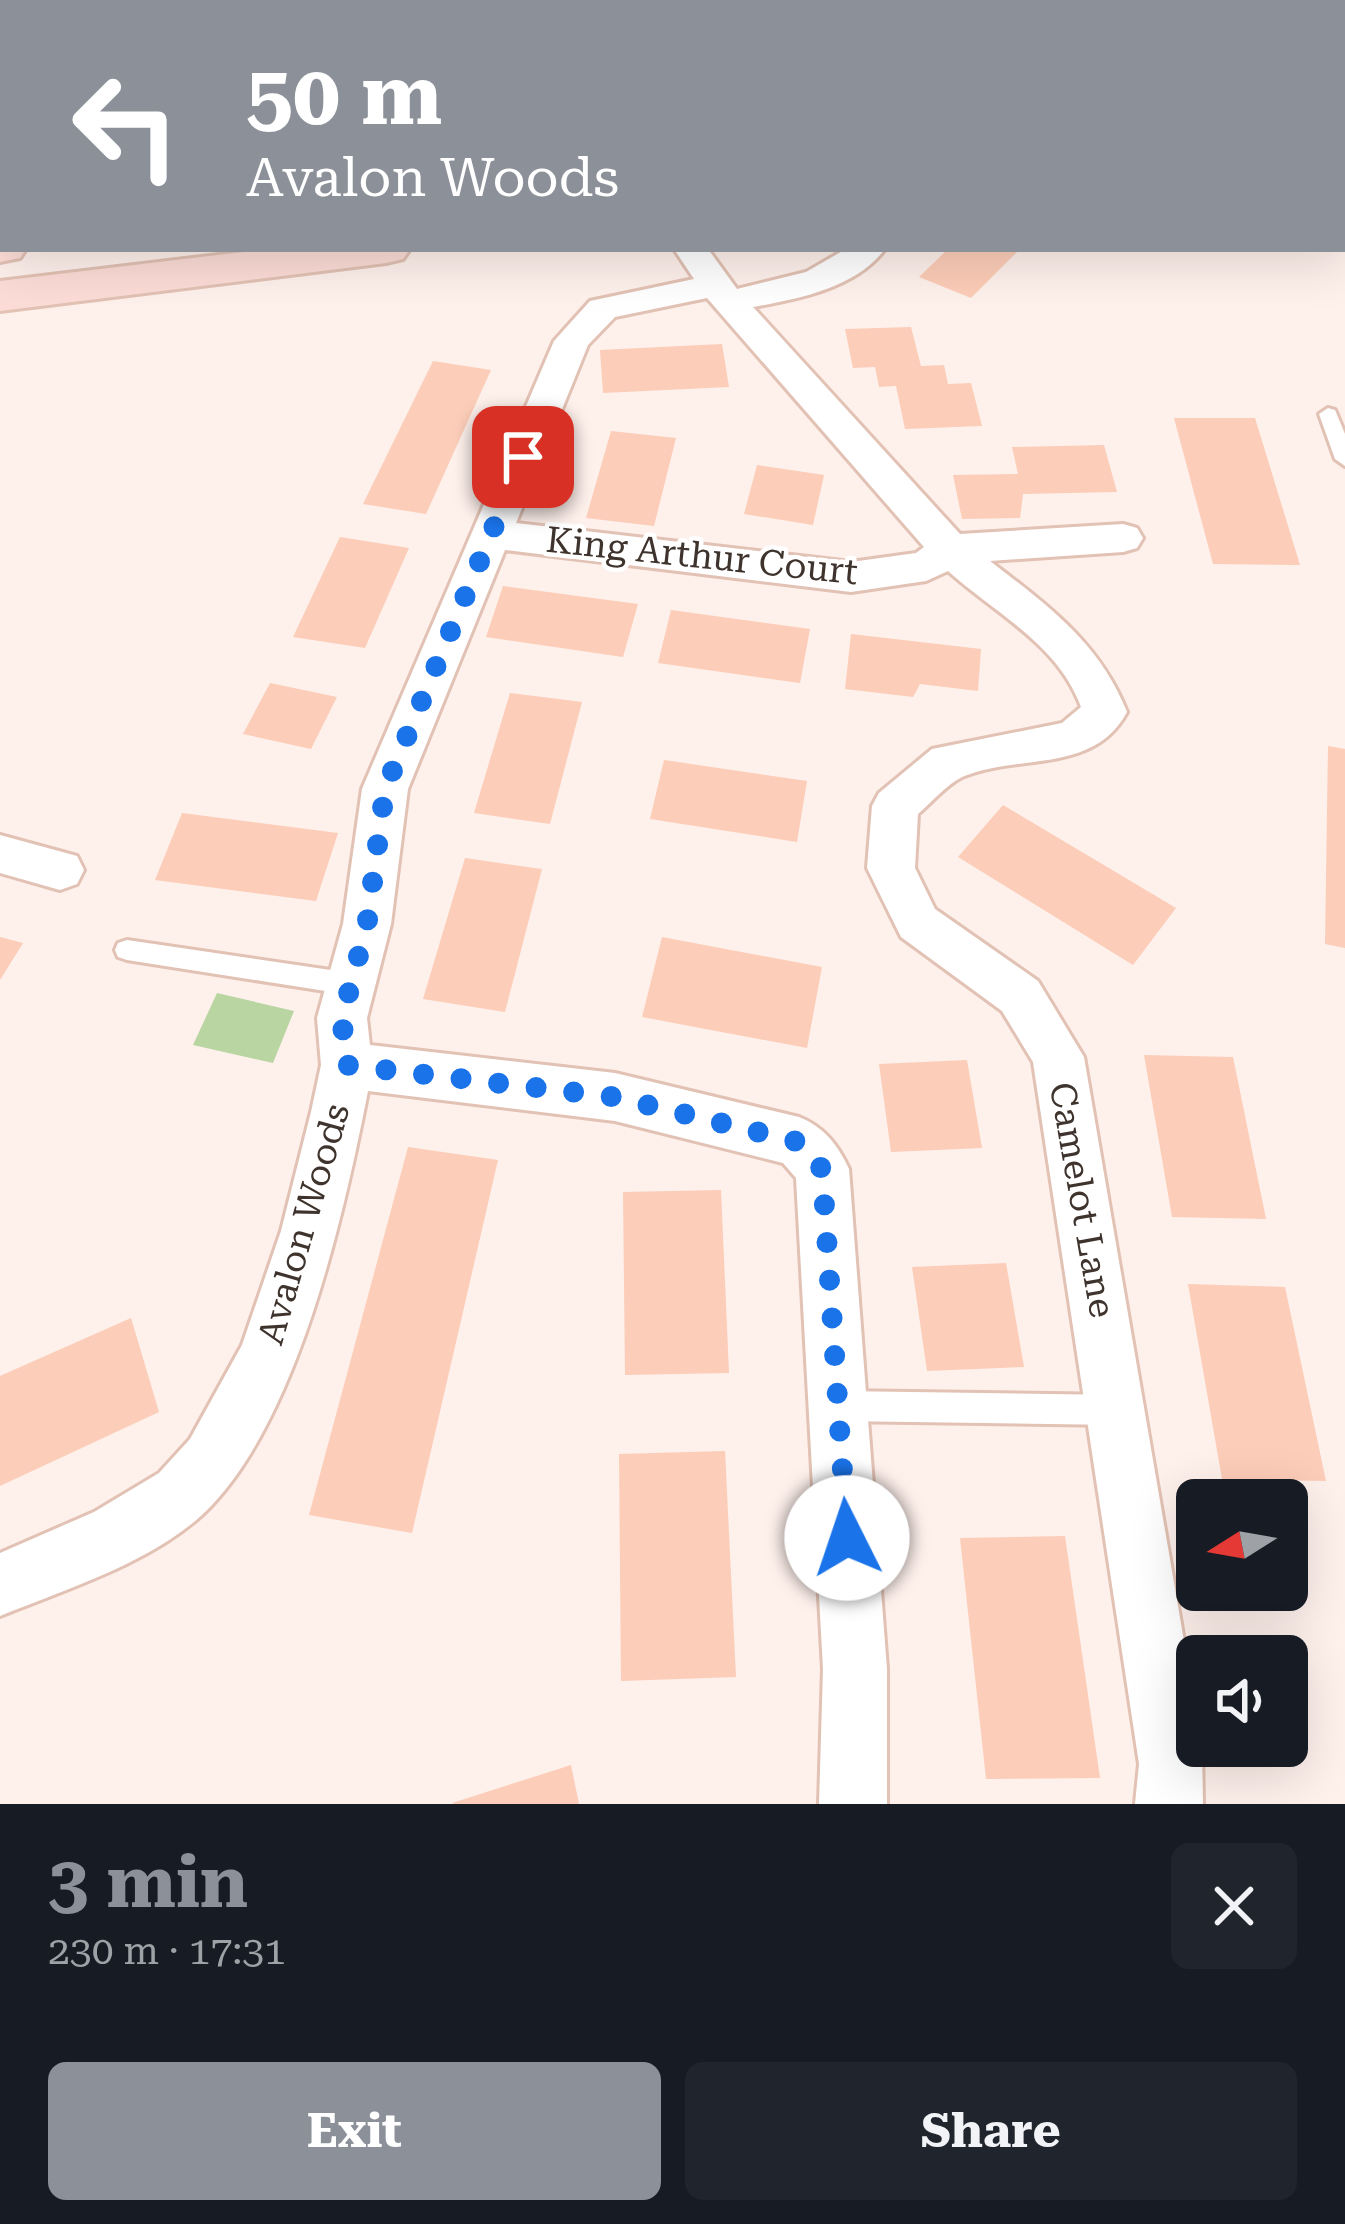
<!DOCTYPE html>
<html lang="en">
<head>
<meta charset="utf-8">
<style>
	body { margin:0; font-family:"Roboto Serif",serif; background:#20242c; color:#f1f3f6; height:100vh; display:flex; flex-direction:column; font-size:45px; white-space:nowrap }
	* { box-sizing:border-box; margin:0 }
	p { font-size:39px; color:#9ea1a6 }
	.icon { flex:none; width:66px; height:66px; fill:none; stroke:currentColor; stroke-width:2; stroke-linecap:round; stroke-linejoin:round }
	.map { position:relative; height:1804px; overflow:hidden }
	.side { display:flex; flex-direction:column; background:#171b24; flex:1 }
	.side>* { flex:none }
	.guide { position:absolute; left:0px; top:0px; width:1347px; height:252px; box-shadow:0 12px 48px #0002; background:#8c9099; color:#fff; overflow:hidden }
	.needle { width:78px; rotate:259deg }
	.tools { position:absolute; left:1176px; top:1479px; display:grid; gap:24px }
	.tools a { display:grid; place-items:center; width:132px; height:132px; border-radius:18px; background:#171b24; box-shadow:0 12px 48px #0002; font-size:60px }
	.pin { position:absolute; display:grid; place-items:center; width:102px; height:102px; color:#fff; margin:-51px; border-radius:24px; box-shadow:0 6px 18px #0006 }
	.me { position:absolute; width:132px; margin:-66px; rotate:356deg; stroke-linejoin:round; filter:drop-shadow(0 0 9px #0008) }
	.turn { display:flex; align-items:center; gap:42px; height:252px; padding:0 48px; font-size:54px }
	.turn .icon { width:156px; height:156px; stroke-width:2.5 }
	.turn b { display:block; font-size:84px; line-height:102px }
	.round { display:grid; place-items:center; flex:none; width:126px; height:126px; border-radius:18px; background:#20242c }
	.overview { display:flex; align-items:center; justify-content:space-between; height:204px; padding:0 48px }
	h1 { font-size:72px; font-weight:700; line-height:90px; color:#8c9099 }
	.button { display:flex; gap:24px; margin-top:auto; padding:24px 48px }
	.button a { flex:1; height:138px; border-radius:18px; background:#8c9099; color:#fff; font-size:48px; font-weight:700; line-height:138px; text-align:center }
	.button a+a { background:#20242c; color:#f1f3f6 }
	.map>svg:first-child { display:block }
</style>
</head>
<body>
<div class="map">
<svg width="1345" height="1804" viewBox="0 0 1345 1804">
	<rect width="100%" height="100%" fill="#fef0eb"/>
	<!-- green -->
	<path fill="#b9d5a2" d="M 217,993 L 294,1011 L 273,1063 L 193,1045 Z"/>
	<!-- building -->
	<g fill="#fccdb8">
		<path d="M 948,249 L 1020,249 L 971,298 L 919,277 Z"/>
		<path d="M 911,327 L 921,366 L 944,365 L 948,384 L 971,383 L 982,426 L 905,429 L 896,386 L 879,387 L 875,367 L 853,368 L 845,329 Z"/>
		<path d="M 722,344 L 729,387 L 603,393 L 600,350 Z"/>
		<path d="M 433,361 L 491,370 L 426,514 L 363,504 Z"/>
		<path d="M 1174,418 L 1255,418 L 1300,565 L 1213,564 Z"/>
		<path d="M 611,431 L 676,438 L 654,526 L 586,518 Z"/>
		<path d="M 1104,445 L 1117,492 L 1023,494 L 1020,518 L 962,519 L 953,475 L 1018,474 L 1012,447 Z"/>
		<path d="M 757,465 L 824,475 L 813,525 L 744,514 Z"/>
		<path d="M 340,537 L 409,548 L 365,648 L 293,637 Z"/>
		<path d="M 503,586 L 638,604 L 623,657 L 486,637 Z"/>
		<path d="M 671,610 L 810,629 L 800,683 L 658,663 Z"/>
		<path d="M 851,634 L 981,649 L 978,691 L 920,684 L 913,697 L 845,689 Z"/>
		<path d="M 270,683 L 337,697 L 311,749 L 243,734 Z"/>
		<path d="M 510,693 L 582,702 L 550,824 L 474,813 Z"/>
		<path d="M 1328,746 L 1345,749 L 1345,948 L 1325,944 Z"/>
		<path d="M 664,760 L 807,781 L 797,842 L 650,819 Z"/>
		<path d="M 1003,805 L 1176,908 L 1133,965 L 958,857 Z"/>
		<path d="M 182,813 L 338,833 L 316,901 L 155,880 Z"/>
		<path d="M 465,858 L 542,869 L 505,1012 L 423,999 Z"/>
		<path d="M 0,937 L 23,943 L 0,980 Z"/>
		<path d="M 662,937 L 822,967 L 807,1048 L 642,1017 Z"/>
		<path d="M 1144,1055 L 1233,1057 L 1266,1219 L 1172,1217 Z"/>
		<path d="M 967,1060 L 982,1148 L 891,1152 L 879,1064 Z"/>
		<path d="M 408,1147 L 498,1160 L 412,1533 L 309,1515 Z"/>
		<path d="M 721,1190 L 729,1373 L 625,1375 L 623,1192 Z"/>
		<path d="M 1006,1263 L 1024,1367 L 927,1371 L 912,1267 Z"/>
		<path d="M 1188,1284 L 1285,1287 L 1326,1481 L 1222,1479 Z"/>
		<path d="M 131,1318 L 159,1412 L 0,1486 L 0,1376 Z"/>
		<path d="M 725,1451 L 736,1677 L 621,1681 L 619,1454 Z"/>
		<path d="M 1065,1536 L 1100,1778 L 986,1779 L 960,1538 Z"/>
		<path d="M 571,1765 L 579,1804 L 453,1804 L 452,1803 Z"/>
	</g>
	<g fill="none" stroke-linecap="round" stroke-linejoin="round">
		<defs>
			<g id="lane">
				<path d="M 1328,408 L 1335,410 L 1345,434 L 1345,466 L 1335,459 L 1319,414 Z"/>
				<path d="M 127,940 L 351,973 L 360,976 L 363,984 L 360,992 L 351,995 L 127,960 L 118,957 L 115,950 L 118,943 Z"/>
				<path d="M 839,1391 L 1117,1395 L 1127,1400 L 1132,1410 L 1127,1420 L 1117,1425 L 839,1421 L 829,1416 L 824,1406 L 829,1396 Z"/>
			</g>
			<g id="street">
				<path d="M 674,249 L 708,249 L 737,289 L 806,272 L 846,249 L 885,249 C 856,288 798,299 753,307 L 960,534 L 1123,524 L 1137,528 L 1143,538 L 1137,548 L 1123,552 L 990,561 C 1048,606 1099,642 1127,712 C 1093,775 1018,753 962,777 C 947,784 931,803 918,814 L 915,868 L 935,909 L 1038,981 L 1084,1057 L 1197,1717 L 1197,1746 L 1202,1746 L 1203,1804 L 1135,1804 L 1139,1764 L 1033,1062 L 1002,1011 L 901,937 L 867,868 L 872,806 L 879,793 L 932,749 L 1062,723 L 1081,707 C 1058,644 996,614 948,571 L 926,581 L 851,592 L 505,550 L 408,789 L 391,924 L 367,1018 L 370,1045 L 615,1073 L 799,1117 C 824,1127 838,1145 849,1169 L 887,1669 L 887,1804 L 819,1804 L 823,1669 L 796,1178 L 783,1163 L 615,1121 L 368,1091 C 344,1215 297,1424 204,1513 C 151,1563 66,1589 0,1616 L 0,1553 L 94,1512 L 159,1473 L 190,1439 L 242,1345 L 281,1231 L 311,1112 L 321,1065 L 317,1018 L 343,924 L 362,789 L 554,341 L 590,301 L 694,279 ZM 707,298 L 924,547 L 916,553 L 851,562 L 516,523 L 588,345 L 615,317 Z"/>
				<path d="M 0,835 L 77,856 L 84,870 L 77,884 L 60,890 L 0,873 Z"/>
			</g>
			<g id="secondary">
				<path d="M 971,0 L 1011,0 L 1012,3 L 972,3 Z"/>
				<rect x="1344" y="122" width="1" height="26"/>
				<path d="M 0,234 L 3,249 L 26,249 L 20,258 L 0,262 Z"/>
				<path d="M 268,249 L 410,249 L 403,259 L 386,263 L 0,311 L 0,281 Z"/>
			</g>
		</defs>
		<!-- lane casing -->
		<use href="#lane" stroke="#e2c2b4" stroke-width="6"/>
		<!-- street casing -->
		<use href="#street" stroke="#e2c2b4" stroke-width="6"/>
		<!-- secondary casing -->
		<use href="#secondary" stroke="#e2c2b4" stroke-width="6"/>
		<!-- lane -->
		<use href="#lane" fill="#fff" fill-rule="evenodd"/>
		<!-- street -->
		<use href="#street" fill="#fff" fill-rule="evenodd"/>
		<!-- secondary -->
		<use href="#secondary" fill="#fcdcd6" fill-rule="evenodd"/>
	</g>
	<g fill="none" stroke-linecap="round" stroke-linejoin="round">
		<!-- route -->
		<path stroke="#1a73e8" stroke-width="21" stroke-dasharray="0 37.8" d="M 523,457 L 385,789 L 367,924 L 342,1018 L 346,1065 L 615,1097 L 799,1142 L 822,1169 L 847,1538"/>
	</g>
	<g text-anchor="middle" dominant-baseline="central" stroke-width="9" stroke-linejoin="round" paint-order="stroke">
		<!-- street labels -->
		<g font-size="36" fill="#3f332d" stroke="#fff">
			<text transform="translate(702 556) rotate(6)">King Arthur Court</text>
			<text transform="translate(1082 1200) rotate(80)">Camelot Lane</text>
			<text transform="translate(304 1224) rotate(-74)">Avalon Woods</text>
		</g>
	</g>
</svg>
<div class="tools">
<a><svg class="needle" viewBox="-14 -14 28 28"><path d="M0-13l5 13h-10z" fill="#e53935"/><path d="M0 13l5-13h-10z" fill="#9ea1a6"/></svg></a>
<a><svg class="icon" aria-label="sound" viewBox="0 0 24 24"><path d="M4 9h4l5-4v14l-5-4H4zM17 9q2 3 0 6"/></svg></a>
</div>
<div class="pin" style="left:523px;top:457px;background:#d93025"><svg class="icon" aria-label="arrive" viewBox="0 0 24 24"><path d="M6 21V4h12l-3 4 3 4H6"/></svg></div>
<svg class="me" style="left:847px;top:1538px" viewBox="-20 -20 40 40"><circle r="19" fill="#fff"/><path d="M0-13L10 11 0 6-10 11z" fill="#1a73e8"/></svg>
<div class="guide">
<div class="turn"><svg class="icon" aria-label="left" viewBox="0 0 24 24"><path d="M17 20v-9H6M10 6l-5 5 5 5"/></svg><div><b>50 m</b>Avalon Woods</div></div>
</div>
</div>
<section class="side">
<div class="overview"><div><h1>3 min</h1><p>230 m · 17:31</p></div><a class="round"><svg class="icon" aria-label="close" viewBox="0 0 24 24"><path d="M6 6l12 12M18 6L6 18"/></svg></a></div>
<div class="button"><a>Exit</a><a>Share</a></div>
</section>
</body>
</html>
